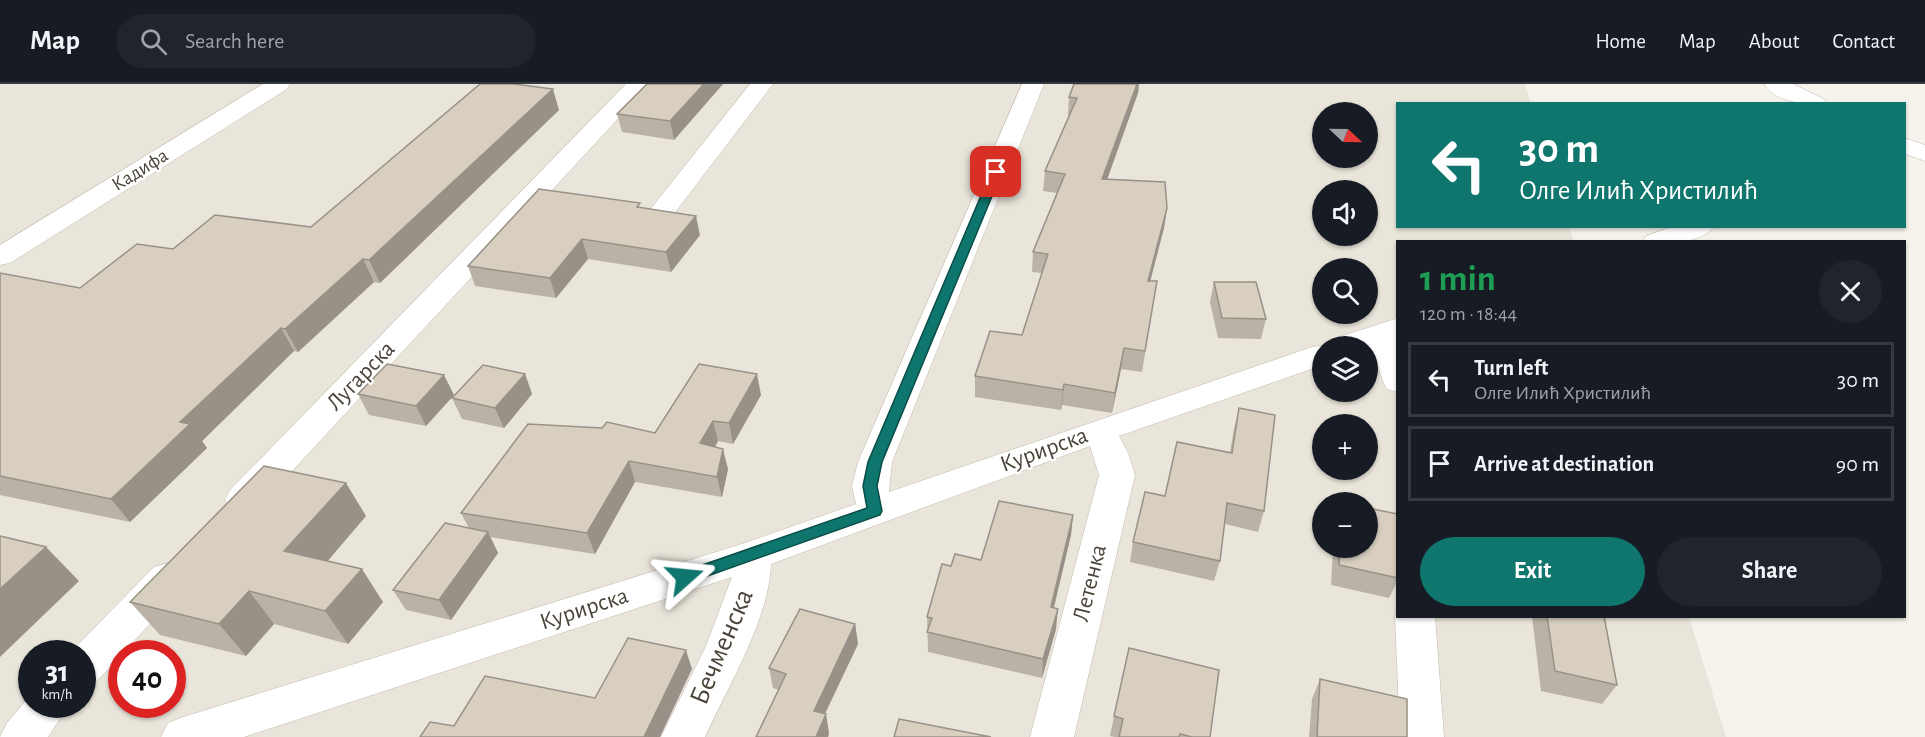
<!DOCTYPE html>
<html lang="en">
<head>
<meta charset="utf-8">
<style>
	body { margin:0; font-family:"Alegreya Sans",sans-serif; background:#20242c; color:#f1f3f6; height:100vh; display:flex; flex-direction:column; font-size:22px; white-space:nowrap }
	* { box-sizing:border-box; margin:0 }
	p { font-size:20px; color:#9ea1a6 }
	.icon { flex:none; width:33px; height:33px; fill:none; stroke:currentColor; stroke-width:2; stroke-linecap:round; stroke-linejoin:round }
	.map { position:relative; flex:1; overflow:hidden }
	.sheet { position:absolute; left:1396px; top:156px; width:510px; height:378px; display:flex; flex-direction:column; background:#171b24; border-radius:0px; box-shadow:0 2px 4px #0004 }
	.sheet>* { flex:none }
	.hud { position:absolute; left:1396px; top:18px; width:510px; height:126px; border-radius:0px; box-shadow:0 2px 4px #0004; background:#0f766e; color:#fff; overflow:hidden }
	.needle { width:39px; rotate:112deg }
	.controls { position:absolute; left:1312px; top:18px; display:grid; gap:12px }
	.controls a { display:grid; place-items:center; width:66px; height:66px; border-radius:50%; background:#171b24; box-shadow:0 2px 4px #0004; font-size:30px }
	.speed { position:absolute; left:18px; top:556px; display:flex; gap:12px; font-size:30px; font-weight:700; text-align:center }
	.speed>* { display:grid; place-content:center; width:78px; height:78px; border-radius:50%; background:#171b24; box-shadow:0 2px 4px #0004; line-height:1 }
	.speed small { font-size:15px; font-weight:400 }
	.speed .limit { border:9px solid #d22; background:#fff; color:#111 }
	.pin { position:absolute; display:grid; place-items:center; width:51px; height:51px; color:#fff; margin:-26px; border-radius:12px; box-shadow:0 3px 9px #0006 }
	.me { position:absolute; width:66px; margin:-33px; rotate:72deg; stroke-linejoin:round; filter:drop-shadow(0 0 4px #0008) }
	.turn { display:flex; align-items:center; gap:21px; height:126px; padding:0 24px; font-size:27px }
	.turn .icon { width:78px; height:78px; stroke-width:2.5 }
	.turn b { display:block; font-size:42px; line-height:51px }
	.round { display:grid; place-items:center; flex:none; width:63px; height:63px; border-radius:32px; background:#20242c }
	.overview { display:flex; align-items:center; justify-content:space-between; height:102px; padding:0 24px }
	h1 { font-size:36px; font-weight:700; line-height:45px; color:#1e9e55 }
	.action { display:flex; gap:12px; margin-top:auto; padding:12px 24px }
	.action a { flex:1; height:69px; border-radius:36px; background:#0f766e; color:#fff; font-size:24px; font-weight:700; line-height:69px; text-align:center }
	.action a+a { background:#20242c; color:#f1f3f6 }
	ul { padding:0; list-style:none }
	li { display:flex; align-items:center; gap:18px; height:75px; margin:0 12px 9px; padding:0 12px; border:3px solid #363941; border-radius:0px }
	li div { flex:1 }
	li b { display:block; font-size:22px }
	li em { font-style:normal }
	header { display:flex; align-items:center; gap:36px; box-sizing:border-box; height:84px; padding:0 30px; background:#171b24; border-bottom:2px solid #363941 }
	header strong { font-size:28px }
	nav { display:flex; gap:33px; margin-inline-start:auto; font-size:21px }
	.search { width:420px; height:54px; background:#20242c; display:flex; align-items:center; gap:15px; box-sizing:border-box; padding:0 21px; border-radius:33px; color:#9ea1a6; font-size:22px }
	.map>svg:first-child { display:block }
</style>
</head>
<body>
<header>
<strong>Map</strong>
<div class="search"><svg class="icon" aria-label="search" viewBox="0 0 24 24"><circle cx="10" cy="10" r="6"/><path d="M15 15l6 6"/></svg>Search here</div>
<nav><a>Home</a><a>Map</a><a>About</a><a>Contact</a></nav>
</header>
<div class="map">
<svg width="1925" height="653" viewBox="0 0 1925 653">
	<rect width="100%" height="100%" fill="#f6f3ec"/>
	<!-- residential -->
	<path fill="#eae5da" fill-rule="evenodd" d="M 0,0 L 1525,0 L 1531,19 L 1398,20 L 1398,142 L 1569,143 L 1574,157 L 1398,158 L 1398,532 L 1689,533 L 1726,653 L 0,653 ZM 1323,28 L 1368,28 L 1368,74 L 1323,74 ZM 1323,106 L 1368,106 L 1368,152 L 1323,152 ZM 1323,184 L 1368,184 L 1368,230 L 1323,230 ZM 1323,262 L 1368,262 L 1368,308 L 1323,308 ZM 1323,340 L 1368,340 L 1368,386 L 1323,386 ZM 1323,418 L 1368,418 L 1368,464 L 1323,464 ZM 32,570 L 82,570 L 82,621 L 32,621 ZM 122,570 L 172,570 L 172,621 L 122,621 Z"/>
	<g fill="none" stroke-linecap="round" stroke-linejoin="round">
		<defs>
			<g id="minor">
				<path d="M 263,0 L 290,0 L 287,5 L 10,179 L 0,181 L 0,161 Z"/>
				<path d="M 626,0 L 650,0 L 256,426 L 243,430 L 230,426 L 225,416 L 230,406 Z"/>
				<path d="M 750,0 L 773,0 L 667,139 L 658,141 L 649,139 L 645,133 L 649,127 Z"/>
				<path d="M 1022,0 L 1044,0 L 892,378 L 889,408 L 1312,263 L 1329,261 L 1333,255 L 1398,234 L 1398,308 L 1387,305 C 1379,292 1379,277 1371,264 L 1323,262 L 1323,281 L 1119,352 L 1128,369 L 1135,391 L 1074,653 L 1030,653 L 1099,391 L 1090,362 L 771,480 C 769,536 728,602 705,653 L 661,653 L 706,562 L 732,493 L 244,653 L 161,653 L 168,639 L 183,633 L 745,459 L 856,420 L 852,402 L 858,378 Z"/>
				<path d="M 1764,0 L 1793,0 L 1824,15 L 1827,20 C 1806,20 1777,20 1764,0 Z"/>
				<path d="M 1905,54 L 1925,61 L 1925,77 L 1905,70 Z"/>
				<path d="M 1674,142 L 1714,142 C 1701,162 1664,158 1643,158 L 1646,152 Z"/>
				<path d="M 168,479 L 182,483 L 187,494 L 182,505 L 97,597 L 82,602 L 82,570 L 69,570 L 154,483 Z"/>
				<path d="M 1398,526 L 1398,532 L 1435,532 L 1444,653 L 1400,653 L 1395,532 Z"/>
				<path d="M 32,609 L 32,621 L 69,621 L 48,653 L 0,653 L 7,639 Z"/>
			</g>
		</defs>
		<!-- minor casing -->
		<use href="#minor" stroke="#c2bbae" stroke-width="1"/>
		<!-- minor -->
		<use href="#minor" fill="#fff" fill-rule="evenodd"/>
	</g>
	<!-- wall -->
	<g fill="#bab2a6">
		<path d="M 723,0 L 674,56 L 622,48 L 617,30 Z"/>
		<path d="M 1074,0 L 1139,0 L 1138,9 L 1107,96 L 1167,124 L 1164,144 L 1150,197 L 1157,197 L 1142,288 L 1121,285 L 1112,329 L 1062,321 L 1061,326 L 975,313 L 975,292 L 1022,251 L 1042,189 L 1032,188 L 1033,168 L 1057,109 L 1043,107 L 1045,87 L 1069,32 L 1068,31 L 1069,13 Z"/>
		<path d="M 559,26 L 380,199 L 374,198 L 298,268 L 294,267 L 202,357 L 207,364 L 130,438 L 0,411 L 0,189 L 80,204 L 311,143 Z"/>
		<path d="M 641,123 L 700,151 L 671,188 L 588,175 L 556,214 L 475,202 L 468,182 Z"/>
		<path d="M 1214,198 L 1266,235 L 1261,255 L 1218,254 L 1210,218 Z"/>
		<path d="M 525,290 L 532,310 L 504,344 L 462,335 L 452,314 Z"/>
		<path d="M 358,310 L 454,311 L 426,342 L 369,331 Z"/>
		<path d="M 761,311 L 733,360 L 718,357 L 715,363 L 728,385 L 722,413 L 635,398 L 595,470 L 490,453 L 498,469 L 451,536 L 406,526 L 393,506 L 469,444 L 461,429 L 655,349 Z"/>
		<path d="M 1239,324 L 1264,427 L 1258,448 L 1225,440 L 1220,477 L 1214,497 L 1130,478 L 1133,458 L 1165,412 L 1230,368 L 1234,345 Z"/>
		<path d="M 1073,431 L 1071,451 L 1054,524 L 1056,545 L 1042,594 L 928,568 L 927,533 L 951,482 L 981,476 Z"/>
		<path d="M 366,432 L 327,477 L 383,518 L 348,560 L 274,540 L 246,572 L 160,551 L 130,518 Z"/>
		<path d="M 1398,452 L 1398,496 L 1389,514 L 1331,501 L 1333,464 L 1368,464 Z"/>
		<path d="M 1532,532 L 1606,532 L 1605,535 L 1617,601 L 1602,620 L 1541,607 Z"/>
		<path d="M 855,540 L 858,560 L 825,630 L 829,649 L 828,653 L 756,653 L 779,606 L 773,604 L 769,584 Z"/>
		<path d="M 1320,595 L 1407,653 L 1309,653 L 1312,615 Z"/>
		<path d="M 1114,632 L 1210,653 L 1115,653 L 1110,652 Z"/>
	</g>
	<!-- shaded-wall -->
	<g fill="#979187">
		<path d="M 704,0 L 723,0 L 674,56 L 670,37 Z"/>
		<path d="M 1137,0 L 1139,0 L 1138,9 L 1100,115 L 1102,95 Z"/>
		<path d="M 553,5 L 559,26 L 380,199 L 369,176 Z"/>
		<path d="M 1167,124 L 1164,144 L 1145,217 L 1148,197 Z"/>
		<path d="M 696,132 L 700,151 L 671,188 L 666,168 Z"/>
		<path d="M 582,155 L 588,175 L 556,214 L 550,194 Z"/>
		<path d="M 363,175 L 374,198 L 298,268 L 285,245 Z"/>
		<path d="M 281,244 L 294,267 L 202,357 L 207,364 L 130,438 L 111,415 L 180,338 Z"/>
		<path d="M 1124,264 L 1121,285 L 1112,329 L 1115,309 Z"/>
		<path d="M 525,290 L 532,310 L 504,344 L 495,324 Z"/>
		<path d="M 757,290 L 761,311 L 733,360 L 729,339 Z"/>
		<path d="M 444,291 L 454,311 L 426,342 L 416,322 Z"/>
		<path d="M 1064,300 L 1062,321 L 1061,326 L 1063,306 Z"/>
		<path d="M 713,337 L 718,357 L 705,380 L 700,359 Z"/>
		<path d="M 723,365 L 728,385 L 722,413 L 717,393 Z"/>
		<path d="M 629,377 L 635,398 L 595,470 L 587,449 Z"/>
		<path d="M 346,399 L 366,432 L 308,500 L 284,467 Z"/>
		<path d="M 1073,431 L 1071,451 L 1049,543 L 1051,523 Z"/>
		<path d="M 488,448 L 498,469 L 451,536 L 439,516 Z"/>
		<path d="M 46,463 L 79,497 L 0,573 L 0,505 Z"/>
		<path d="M 362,485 L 383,518 L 348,560 L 325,527 Z"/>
		<path d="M 249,507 L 274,540 L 246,572 L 219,540 Z"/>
		<path d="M 1058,525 L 1056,545 L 1042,594 L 1043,575 Z"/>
		<path d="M 855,540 L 858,560 L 817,646 L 814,627 Z"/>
		<path d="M 686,566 L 692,585 L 660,653 L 644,653 Z"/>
		<path d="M 826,630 L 829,649 L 828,653 L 816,653 Z"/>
	</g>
	<!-- building -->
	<g fill="#d8cfc1" stroke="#979187" stroke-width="1.5">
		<path d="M 480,0 L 514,0 L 553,5 L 369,176 L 363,175 L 285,245 L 281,244 L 180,338 L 190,340 L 111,415 L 0,392 L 0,189 L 80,204 L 137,160 L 173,165 L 215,131 L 311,143 Z"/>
		<path d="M 647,0 L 704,0 L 670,37 L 617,30 Z"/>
		<path d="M 1074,0 L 1137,0 L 1102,95 L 1165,98 L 1167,124 L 1148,197 L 1157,197 L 1145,267 L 1124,264 L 1115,309 L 1064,300 L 1063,306 L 975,292 L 990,247 L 1022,251 L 1048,170 L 1033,168 L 1065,90 L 1045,87 L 1077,14 L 1069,13 Z"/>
		<path d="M 539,105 L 640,119 L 637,123 L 696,132 L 666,168 L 582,155 L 550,194 L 468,182 Z"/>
		<path d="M 1214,198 L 1256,198 L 1266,235 L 1222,234 Z"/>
		<path d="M 387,280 L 444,291 L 416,322 L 358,310 Z"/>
		<path d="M 699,280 L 757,290 L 729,339 L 713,337 L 700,359 L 723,365 L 717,393 L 629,377 L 587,449 L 461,429 L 528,340 L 602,344 L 607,338 L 655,349 Z"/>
		<path d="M 483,281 L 525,290 L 495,324 L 452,314 Z"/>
		<path d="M 1239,324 L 1275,331 L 1264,427 L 1227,419 L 1220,477 L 1133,458 L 1145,408 L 1165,412 L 1177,358 L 1232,369 Z"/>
		<path d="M 264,382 L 346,399 L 284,467 L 362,485 L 325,527 L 249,507 L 219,540 L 130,518 Z"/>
		<path d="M 999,417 L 1073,431 L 1051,523 L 1058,525 L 1043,575 L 927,548 L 932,534 L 927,533 L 942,480 L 951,482 L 955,470 L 981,476 Z"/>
		<path d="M 1368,424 L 1398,430 L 1398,494 L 1339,481 L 1340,464 L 1368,464 Z"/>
		<path d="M 445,439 L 488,448 L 439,516 L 393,506 Z"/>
		<path d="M 0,452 L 46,463 L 0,505 Z"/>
		<path d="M 800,525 L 855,540 L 814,627 L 826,630 L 816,653 L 756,653 L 786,590 L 769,584 Z"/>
		<path d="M 1547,532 L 1604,532 L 1617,601 L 1555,587 Z"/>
		<path d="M 628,554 L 686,566 L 644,653 L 420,653 L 430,638 L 454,642 L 485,592 L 595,614 Z"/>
		<path d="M 1129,564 L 1219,586 L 1210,653 L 1192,653 L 1180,650 L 1179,653 L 1119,653 L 1123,635 L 1114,632 Z"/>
		<path d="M 1320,595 L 1407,615 L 1407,653 L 1317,653 Z"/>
		<path d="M 899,635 L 991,653 L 894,653 Z"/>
	</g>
	<!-- route -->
	<path fill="#0f766e" stroke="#0a4d48" stroke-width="1.5" d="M 996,85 L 1002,88 L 882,378 L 877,402 L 882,427 L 880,431 L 685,500 L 679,498 L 677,493 L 679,489 L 867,424 L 863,402 L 868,378 L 991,88 Z"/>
	<g text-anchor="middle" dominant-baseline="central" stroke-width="4.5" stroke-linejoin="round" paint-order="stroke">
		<!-- far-street labels -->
		<g font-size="20" fill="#4b4439" stroke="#fff">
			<text transform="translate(140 86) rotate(-32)">Кадифа</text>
		</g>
		<!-- street labels -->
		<g font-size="24" fill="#4b4439" stroke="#fff">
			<text transform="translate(361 292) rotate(-46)">Лугарска</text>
			<text transform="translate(1044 366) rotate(-20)">Курирска</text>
			<text transform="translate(1090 499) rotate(-76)">Летенка</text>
			<text transform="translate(584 525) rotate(-18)">Курирска</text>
		</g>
		<!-- near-street labels -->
		<g font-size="28" fill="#4b4439" stroke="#fff">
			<text transform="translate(722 563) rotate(-67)">Бечменска</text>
		</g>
	</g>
</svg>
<div class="controls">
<a><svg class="needle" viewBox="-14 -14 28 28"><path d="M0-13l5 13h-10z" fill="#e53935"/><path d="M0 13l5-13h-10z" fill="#9ea1a6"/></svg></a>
<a><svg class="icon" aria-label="sound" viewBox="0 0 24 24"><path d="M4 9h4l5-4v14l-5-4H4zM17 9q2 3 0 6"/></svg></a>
<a><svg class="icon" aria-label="search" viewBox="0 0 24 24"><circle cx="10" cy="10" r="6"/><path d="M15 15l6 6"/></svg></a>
<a><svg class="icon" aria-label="layers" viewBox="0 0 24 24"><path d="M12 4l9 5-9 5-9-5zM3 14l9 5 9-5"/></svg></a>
<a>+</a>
<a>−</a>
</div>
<div class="speed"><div>31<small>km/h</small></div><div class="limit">40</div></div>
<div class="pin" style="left:996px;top:88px;background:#d93025"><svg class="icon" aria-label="arrive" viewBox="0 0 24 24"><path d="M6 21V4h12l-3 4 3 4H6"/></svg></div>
<svg class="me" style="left:685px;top:493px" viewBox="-20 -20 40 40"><path d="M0-17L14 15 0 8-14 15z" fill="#0f766e" stroke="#fff" stroke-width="4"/></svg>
<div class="hud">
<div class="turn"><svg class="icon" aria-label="left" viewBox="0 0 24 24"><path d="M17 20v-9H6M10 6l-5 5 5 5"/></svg><div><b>30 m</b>Олге Илић Христилић</div></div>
</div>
<section class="sheet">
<div class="overview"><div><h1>1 min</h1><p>120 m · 18:44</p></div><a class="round"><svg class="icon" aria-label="close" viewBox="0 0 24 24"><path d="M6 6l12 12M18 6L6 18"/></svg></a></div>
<ul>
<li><svg class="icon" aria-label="left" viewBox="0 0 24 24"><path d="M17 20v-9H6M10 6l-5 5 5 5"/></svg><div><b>Turn left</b><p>Олге Илић Христилић</p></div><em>30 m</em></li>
<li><svg class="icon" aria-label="arrive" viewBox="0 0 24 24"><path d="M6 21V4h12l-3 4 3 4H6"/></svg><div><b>Arrive at destination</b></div><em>90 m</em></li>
</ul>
<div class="action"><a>Exit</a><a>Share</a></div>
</section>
</div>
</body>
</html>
